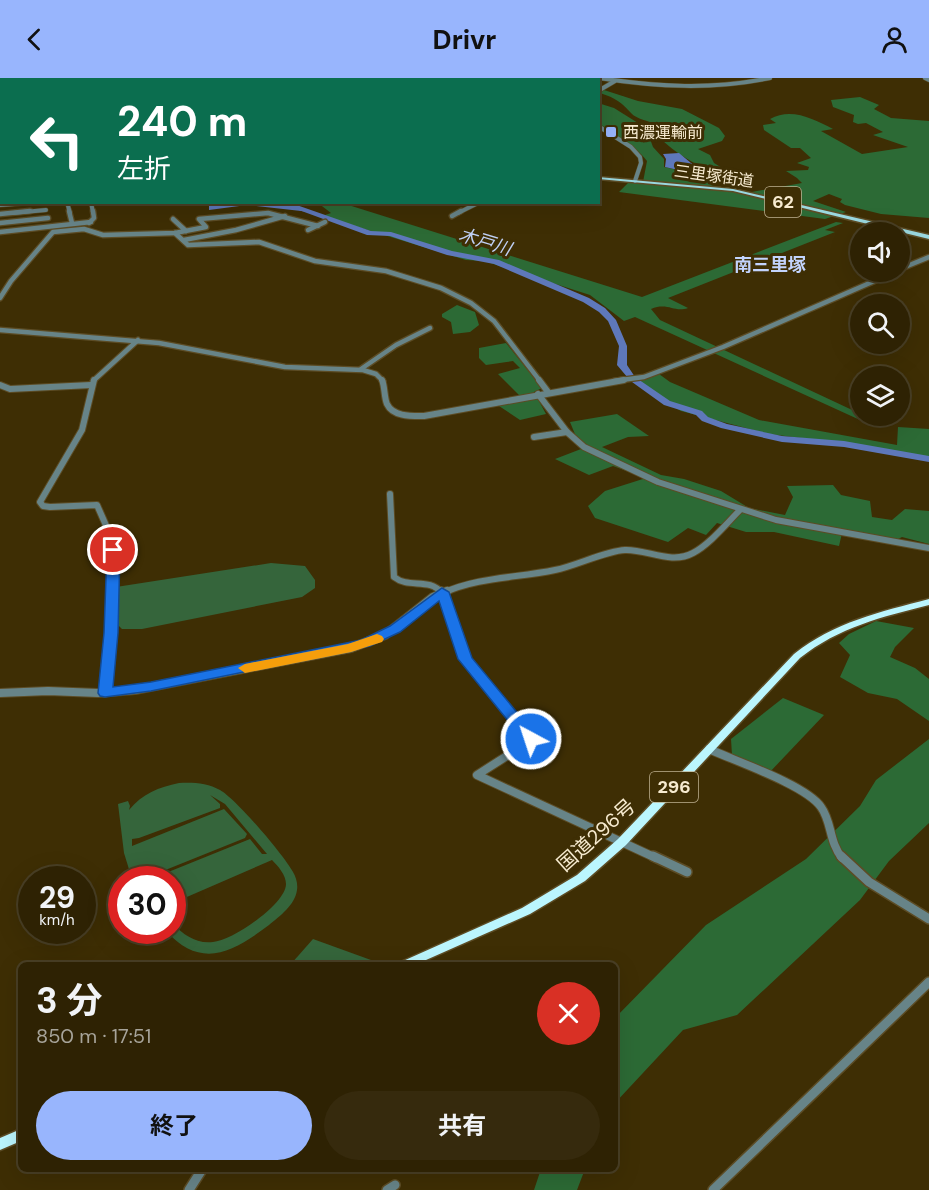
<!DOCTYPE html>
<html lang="ja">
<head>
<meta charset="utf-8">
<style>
	body { margin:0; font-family:"DM Sans","Noto Sans JP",sans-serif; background:#362a0d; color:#f1f3f6; height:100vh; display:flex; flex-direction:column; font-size:22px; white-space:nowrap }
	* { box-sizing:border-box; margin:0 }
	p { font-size:20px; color:#a7a49a }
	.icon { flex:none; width:33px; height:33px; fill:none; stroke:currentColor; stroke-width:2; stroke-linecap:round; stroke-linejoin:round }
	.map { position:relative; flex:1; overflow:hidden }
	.sheet { position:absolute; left:18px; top:884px; width:600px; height:210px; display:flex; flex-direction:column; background:#2e2203; border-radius:9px; box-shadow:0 6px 24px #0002,0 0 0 2px #493f25 }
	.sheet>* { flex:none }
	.top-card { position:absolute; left:0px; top:0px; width:600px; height:126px; box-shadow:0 6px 24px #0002,0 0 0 2px #493f25; background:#0b6e4f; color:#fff; overflow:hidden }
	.fabs { position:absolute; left:850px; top:144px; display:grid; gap:12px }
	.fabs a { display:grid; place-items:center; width:60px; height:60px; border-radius:50%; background:#2e2203; box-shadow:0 6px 24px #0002,0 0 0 2px #493f25; font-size:30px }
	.speed { position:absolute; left:18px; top:788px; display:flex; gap:12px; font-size:30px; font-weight:700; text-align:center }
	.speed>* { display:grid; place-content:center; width:78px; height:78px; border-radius:50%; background:#2e2203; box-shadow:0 6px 24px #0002,0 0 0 2px #493f25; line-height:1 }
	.speed small { font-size:15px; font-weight:400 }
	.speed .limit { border:9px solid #d22; background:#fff; color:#111 }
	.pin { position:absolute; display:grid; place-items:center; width:51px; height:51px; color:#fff; margin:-26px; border:3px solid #fff; border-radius:50%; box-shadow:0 2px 6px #0007 }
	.me { position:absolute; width:66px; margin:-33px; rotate:320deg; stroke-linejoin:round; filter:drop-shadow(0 0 4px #0008) }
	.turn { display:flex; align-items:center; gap:21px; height:126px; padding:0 18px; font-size:27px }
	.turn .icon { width:78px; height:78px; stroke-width:2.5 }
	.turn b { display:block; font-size:42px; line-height:51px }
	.round { display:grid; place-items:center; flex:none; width:63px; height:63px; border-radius:32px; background:#362a0d }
	.headline { display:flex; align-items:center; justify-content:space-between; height:102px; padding:0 18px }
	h1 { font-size:36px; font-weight:700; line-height:45px }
	.primary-button { display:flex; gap:12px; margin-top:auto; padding:12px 18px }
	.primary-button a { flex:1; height:69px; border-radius:36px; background:#98b5fd; color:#111; font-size:24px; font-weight:700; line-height:69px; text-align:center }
	.primary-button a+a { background:#362a0d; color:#f1f3f6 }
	header { display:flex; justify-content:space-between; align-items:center; height:78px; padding:0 18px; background:#98b5fd; color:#111; font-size:27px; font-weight:700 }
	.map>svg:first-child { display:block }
</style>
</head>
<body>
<header><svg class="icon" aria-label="back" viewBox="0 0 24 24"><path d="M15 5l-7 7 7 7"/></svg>Drivr<svg class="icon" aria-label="person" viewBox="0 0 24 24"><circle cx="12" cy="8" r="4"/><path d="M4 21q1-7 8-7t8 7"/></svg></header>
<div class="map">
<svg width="929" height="1112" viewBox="0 0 929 1112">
	<rect width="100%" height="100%" fill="#3e2e04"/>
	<!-- green -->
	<g fill="#35653b">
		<path d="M 271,485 L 305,488 L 315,502 L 315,510 L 302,519 L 142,551 L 122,551 L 116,545 L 115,519 L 119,514 L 116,513 L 116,509 Z"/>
		<path d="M 179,705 C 192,704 208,705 220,712 C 236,721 284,777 293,794 C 296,799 298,806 297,812 C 295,827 280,838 269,847 C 232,875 201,892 165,852 L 172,852 L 173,846 C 184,857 196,866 213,864 C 232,863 286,826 286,806 C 286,797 278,788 272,782 L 173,825 L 172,801 L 151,801 L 250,761 L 262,776 L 267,776 L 225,726 L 210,717 L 220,726 L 220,730 L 139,760 L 132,761 L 132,768 L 224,731 L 247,756 L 245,760 L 148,799 L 132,801 L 124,775 L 118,726 L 128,723 L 130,728 L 129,732 C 142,716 159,709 179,705 Z"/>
		<path d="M 313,861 L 382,886 L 291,886 Z"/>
	</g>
	<!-- forest -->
	<g fill="#2c6a35">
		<path d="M 604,12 L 638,23 L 682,31 L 719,50 L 725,58 L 722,63 L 698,71 L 710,77 L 714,85 L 742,102 L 713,106 L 714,109 L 746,115 L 802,105 L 797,100 L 786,93 L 808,92 L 809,89 L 797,85 L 811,80 L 800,70 L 791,70 L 764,52 L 763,47 L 776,45 L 770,41 C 791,29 814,41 833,51 L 821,53 L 862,76 L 908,69 L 873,57 L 883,54 L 866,45 L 858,46 L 853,44 L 854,37 L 833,29 L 831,22 L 860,19 L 879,27 L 874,31 L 891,40 L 929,43 L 929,140 L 881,136 L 845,127 L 840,124 L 842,121 L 829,116 L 813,123 L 846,134 L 825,141 L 619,114 L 628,105 L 643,104 L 647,83 C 636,67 603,52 599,44 C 597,38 599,30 598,25 L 614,30 L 646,50 L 653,69 L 664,81 L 664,89 L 709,99 L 717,97 C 697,87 674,75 659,59 L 662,52 C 655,42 641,44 632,36 C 622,25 616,20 600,15 Z"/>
		<path d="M 318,125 L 342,125 L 642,219 L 836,144 L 843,145 L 825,152 L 835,154 L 668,220 L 688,230 C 674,235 668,224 651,231 L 660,242 L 865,338 L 860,342 L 635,239 L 624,243 L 590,217 L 484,183 L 466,182 L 322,138 L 331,135 Z"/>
		<path d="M 457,227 L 475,234 L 479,247 L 470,254 L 453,256 L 451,244 L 442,239 L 442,236 Z"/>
		<path d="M 506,265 L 542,310 L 534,314 L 546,336 L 520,342 L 499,328 L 523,321 L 498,296 L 520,290 L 513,283 L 486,287 L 479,280 L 479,270 Z"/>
		<path d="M 659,296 L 670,304 L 759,342 L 897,367 L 898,349 L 929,351 L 929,379 L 858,367 L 769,356 L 681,333 L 652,317 L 640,302 Z"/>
		<path d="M 617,336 L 649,358 L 628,359 L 602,369 L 661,397 L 684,401 L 721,413 L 749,430 L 785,437 L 793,419 L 787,408 L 833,407 L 841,417 L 870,423 L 872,439 L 892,442 L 905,431 L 929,433 L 929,466 L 902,459 C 886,469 860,456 843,451 L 839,468 L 774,454 L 746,454 L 717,445 L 706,457 L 688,450 L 668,464 L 595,440 L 588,428 L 605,413 L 646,400 L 613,388 L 589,397 L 555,381 L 581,371 L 570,344 Z"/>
		<path d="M 876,543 L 914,550 L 895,569 L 890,579 L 915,590 L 929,601 L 929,643 L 897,621 L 868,615 L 840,599 L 850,577 L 839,565 L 849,556 Z"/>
		<path d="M 783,620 L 824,637 L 768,696 L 732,677 L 731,661 Z"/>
		<path d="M 929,661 L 929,745 L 889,783 L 860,822 L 737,937 L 683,952 L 615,1025 L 615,940 L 706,847 L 806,781 L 860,728 L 876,702 Z"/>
		<path d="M 541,1091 L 541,1090 L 585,1091 L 577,1112 L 534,1112 Z"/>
	</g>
	<!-- water -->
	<g fill="#5e78ba">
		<path d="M 679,75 L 691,85 L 715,97 L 709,99 L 665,89 L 666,81 L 663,76 Z"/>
		<path d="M 217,125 L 296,125 L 300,130 L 310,134 L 247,127 L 209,132 L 209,128 Z"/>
	</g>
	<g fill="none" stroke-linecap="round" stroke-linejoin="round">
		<!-- river -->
		<path fill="#5e78ba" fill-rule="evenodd" d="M 277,124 L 288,124 L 371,153 L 391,154 L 452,173 L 499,182 L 589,220 L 605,230 L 616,242 L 627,268 L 627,287 L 635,299 L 670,323 L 702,333 L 708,339 L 727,346 L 782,358 L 844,363 L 929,378 L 929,384 L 844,369 L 782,364 L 721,350 L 702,343 L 696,337 L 664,327 L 632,304 L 631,301 L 628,300 L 617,287 L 619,268 L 608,243 L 599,234 L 583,224 L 494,186 L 447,177 L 390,158 L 367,157 Z"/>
		<defs>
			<g id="minor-far4">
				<path d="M 13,0 L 19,2"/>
				<path d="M 134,0 L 140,2"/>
				<path d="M 174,0 L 180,2"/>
				<path d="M 599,0 C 658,9 712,12 770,0"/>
				<path d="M 925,0 L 929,2"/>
				<path d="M 77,2 L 82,0"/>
				<path d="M 598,13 L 615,3"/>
				<path d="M 598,48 L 631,69 L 640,79 L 641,85 L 635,103"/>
				<path d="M 67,124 L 70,135"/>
				<path d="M 91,124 L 93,135"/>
				<path d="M 205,124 L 212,124"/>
				<path d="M 0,127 L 44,124"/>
				<path d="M 13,135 L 46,132"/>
				<path d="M 458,135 L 480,124"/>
			</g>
			<g id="minor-far3">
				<path d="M 69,133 L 72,145"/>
				<path d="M 0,136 L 30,133"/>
				<path d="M 452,138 L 461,133"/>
				<path d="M 173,141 L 186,153"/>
				<path d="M 0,145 L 48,140"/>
				<path d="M 89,145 L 94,140 L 93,133"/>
				<path d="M 308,152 L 325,144"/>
				<path d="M 0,154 L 91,144"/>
				<path d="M 175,155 L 188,167 L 259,164 L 315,183 L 386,193 L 441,210 L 471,225 L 494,243 L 540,303"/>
				<path d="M 184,162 L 236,152 L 285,138"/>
				<path d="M 900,191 L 929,179"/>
				<path d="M 0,220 L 11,203 L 53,154 L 84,151 L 103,157 L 175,155 L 206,149 L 199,141 L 268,135 L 318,148"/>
				<path d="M 0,252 L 159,265 L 285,289 L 363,292 L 376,296 L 383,303"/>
				<path d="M 361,291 L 396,267 L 430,250"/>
				<path d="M 93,303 L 138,262"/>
				<path d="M 614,303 L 644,299 L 723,269 L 895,194"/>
			</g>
			<g id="minor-far2">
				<path d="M 94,302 L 82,352 L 40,424 L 43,428 L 50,429 L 97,427 L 112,461 L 112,515"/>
				<path d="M 382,302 C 385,309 384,319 387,326 C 393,339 412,338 424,338 L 624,302"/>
				<path d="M 539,302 L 548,314"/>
				<path d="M 0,307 L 10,311 L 91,307"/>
				<path d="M 538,316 L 567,354 L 584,369 L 658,404 L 776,442 L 929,470"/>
				<path d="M 534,359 L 567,354"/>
				<path d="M 390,416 L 394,499 C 409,511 429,499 442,515"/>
				<path d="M 443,515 C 478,499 517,500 555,492 C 576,488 605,473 625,472 C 647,471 671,487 693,475 C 710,466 726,446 740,432"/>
			</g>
			<g id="minor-far1">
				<path d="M 441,513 L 445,518 L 465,581 L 531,659 L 524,667 L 477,697 L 656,780"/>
				<path d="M 0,615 L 48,613 L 98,615 L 135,612 L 351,570 L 385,557 L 433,519 L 447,513"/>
				<path d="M 105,615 L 111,555 L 112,513"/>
				<path d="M 709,671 C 735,683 806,707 821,729 C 832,744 829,764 842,780"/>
			</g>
			<g id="minor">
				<path d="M 653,778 L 687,794"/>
				<path d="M 841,778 L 869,804 L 929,841"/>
				<path d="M 189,1112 L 203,1090"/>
				<path d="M 387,1112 L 395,1107"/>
				<path d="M 713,1112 L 929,904"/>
			</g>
			<g id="major">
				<path d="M 87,0 L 99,2 L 90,2 Z"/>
				<path d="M 598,99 L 733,111 L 929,157 L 929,161 L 733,113 L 598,101 Z"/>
			</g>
			<g id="highway">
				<path d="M 929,521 L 929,527 C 882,539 839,549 800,580 L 626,767 L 585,803 L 530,836 L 417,886 L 401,886 L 403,883 L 522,830 L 577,797 L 618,761 L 794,576 C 834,544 880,534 929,521 Z"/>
				<path d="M 21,1051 L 21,1063 L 0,1072 L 0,1060 Z"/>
			</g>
		</defs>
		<!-- minor-far4 casing -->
		<use href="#minor-far4" stroke="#5c4c25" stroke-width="5"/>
		<!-- minor-far3 casing -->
		<use href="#minor-far3" stroke="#5c4c25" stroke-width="7"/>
		<!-- minor-far2 casing -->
		<use href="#minor-far2" stroke="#5c4c25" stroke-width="8"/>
		<!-- minor-far1 casing -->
		<use href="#minor-far1" stroke="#5c4c25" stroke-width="10"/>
		<!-- minor casing -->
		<use href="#minor" stroke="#5c4c25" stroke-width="12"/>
		<!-- major casing -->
		<use href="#major" stroke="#5c4c25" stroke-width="3"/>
		<!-- highway casing -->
		<use href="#highway" stroke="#5c4c25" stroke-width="3"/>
		<!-- minor-far4 -->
		<use href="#minor-far4" stroke="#678488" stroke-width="4"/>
		<!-- minor-far3 -->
		<use href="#minor-far3" stroke="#678488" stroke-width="4.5"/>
		<!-- minor-far2 -->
		<use href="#minor-far2" stroke="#678488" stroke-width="6"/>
		<!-- minor-far1 -->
		<use href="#minor-far1" stroke="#678488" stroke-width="8"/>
		<!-- minor -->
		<use href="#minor" stroke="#678488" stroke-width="9"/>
		<!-- major -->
		<use href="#major" fill="#9ad8e0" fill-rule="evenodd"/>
		<!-- highway -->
		<use href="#highway" fill="#bbf6fe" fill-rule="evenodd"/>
	</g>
	<!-- route -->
	<path fill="#1a73e8" stroke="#114b97" stroke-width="1.5" d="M 113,468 L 120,472 L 118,555 L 113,609 L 151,604 L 361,562 L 390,548 L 442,510 L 449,514 L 472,580 L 539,661 L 531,666 L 526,665 L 458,581 L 439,523 L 400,554 L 370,568 L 151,613 L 105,619 L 100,618 L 98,615 L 104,555 L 107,472 Z"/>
	<!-- slow -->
	<path fill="#f59e0b" d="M 377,556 L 382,558 L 384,561 L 382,564 L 351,574 L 245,595 L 238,590 L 245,586 L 348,566 Z"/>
	<!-- markers -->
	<rect fill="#98b5fd" stroke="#3e2e04" stroke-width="2" x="605" y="48" width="12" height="12" rx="3"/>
	<g text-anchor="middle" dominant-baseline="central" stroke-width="6" stroke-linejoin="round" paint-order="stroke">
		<!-- far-poi labels -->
		<g font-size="16" fill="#f7ebd0" stroke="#3e2e04" text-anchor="start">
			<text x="623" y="54">西濃運輸前</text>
		</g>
		<!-- far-street labels -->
		<g font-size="16" fill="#f7ebd0" stroke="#3e2e04">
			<text transform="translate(714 98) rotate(8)">三里塚街道</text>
		</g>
		<!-- shield labels -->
		<g fill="#3e2e04" stroke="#c0b293" stroke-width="1.5">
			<rect x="765" y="109" width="36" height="30" rx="4.5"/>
			<rect x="650" y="694" width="48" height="30" rx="4.5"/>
		</g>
		<g font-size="18" font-weight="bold" fill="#f7ebd0">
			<text x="783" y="124">62</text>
			<text x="674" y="709">296</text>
		</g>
		<!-- far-water labels -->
		<g font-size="18" font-style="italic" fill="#c0d0f5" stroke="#3e2e04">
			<text transform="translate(485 164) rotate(17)">木戸川</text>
		</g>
		<!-- far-quarter labels -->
		<g font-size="18" font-weight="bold" fill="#c3d4fd" stroke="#3e2e04">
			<text x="770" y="187">南三里塚</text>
		</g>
		<!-- street labels -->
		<g font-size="20" fill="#f7ebd0" stroke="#3e2e04">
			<text transform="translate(596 757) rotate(-42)">国道296号</text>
		</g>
	</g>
</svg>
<div class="fabs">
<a><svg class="icon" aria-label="sound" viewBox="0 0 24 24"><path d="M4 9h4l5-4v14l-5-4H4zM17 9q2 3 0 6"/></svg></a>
<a><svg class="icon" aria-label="search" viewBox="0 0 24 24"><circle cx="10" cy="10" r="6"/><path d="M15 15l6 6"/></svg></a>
<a><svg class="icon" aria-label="layers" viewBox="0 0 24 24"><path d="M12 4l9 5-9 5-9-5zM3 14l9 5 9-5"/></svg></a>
</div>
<div class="speed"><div>29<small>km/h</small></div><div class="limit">30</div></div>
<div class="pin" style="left:113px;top:472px;background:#d93025"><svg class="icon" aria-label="arrive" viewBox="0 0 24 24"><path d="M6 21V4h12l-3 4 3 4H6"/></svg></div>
<svg class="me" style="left:531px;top:661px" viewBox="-20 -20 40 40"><circle r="17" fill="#1a73e8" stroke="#fff" stroke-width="3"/><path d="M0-11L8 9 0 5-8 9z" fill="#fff"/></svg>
<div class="top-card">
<div class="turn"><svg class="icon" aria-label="left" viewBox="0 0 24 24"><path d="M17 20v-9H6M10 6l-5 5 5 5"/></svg><div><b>240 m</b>左折</div></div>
</div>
<section class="sheet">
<div class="headline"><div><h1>3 分</h1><p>850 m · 17:51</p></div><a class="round" style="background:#d93025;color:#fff"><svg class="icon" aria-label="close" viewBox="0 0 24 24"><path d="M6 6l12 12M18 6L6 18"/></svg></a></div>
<div class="primary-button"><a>終了</a><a>共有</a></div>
</section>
</div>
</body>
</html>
